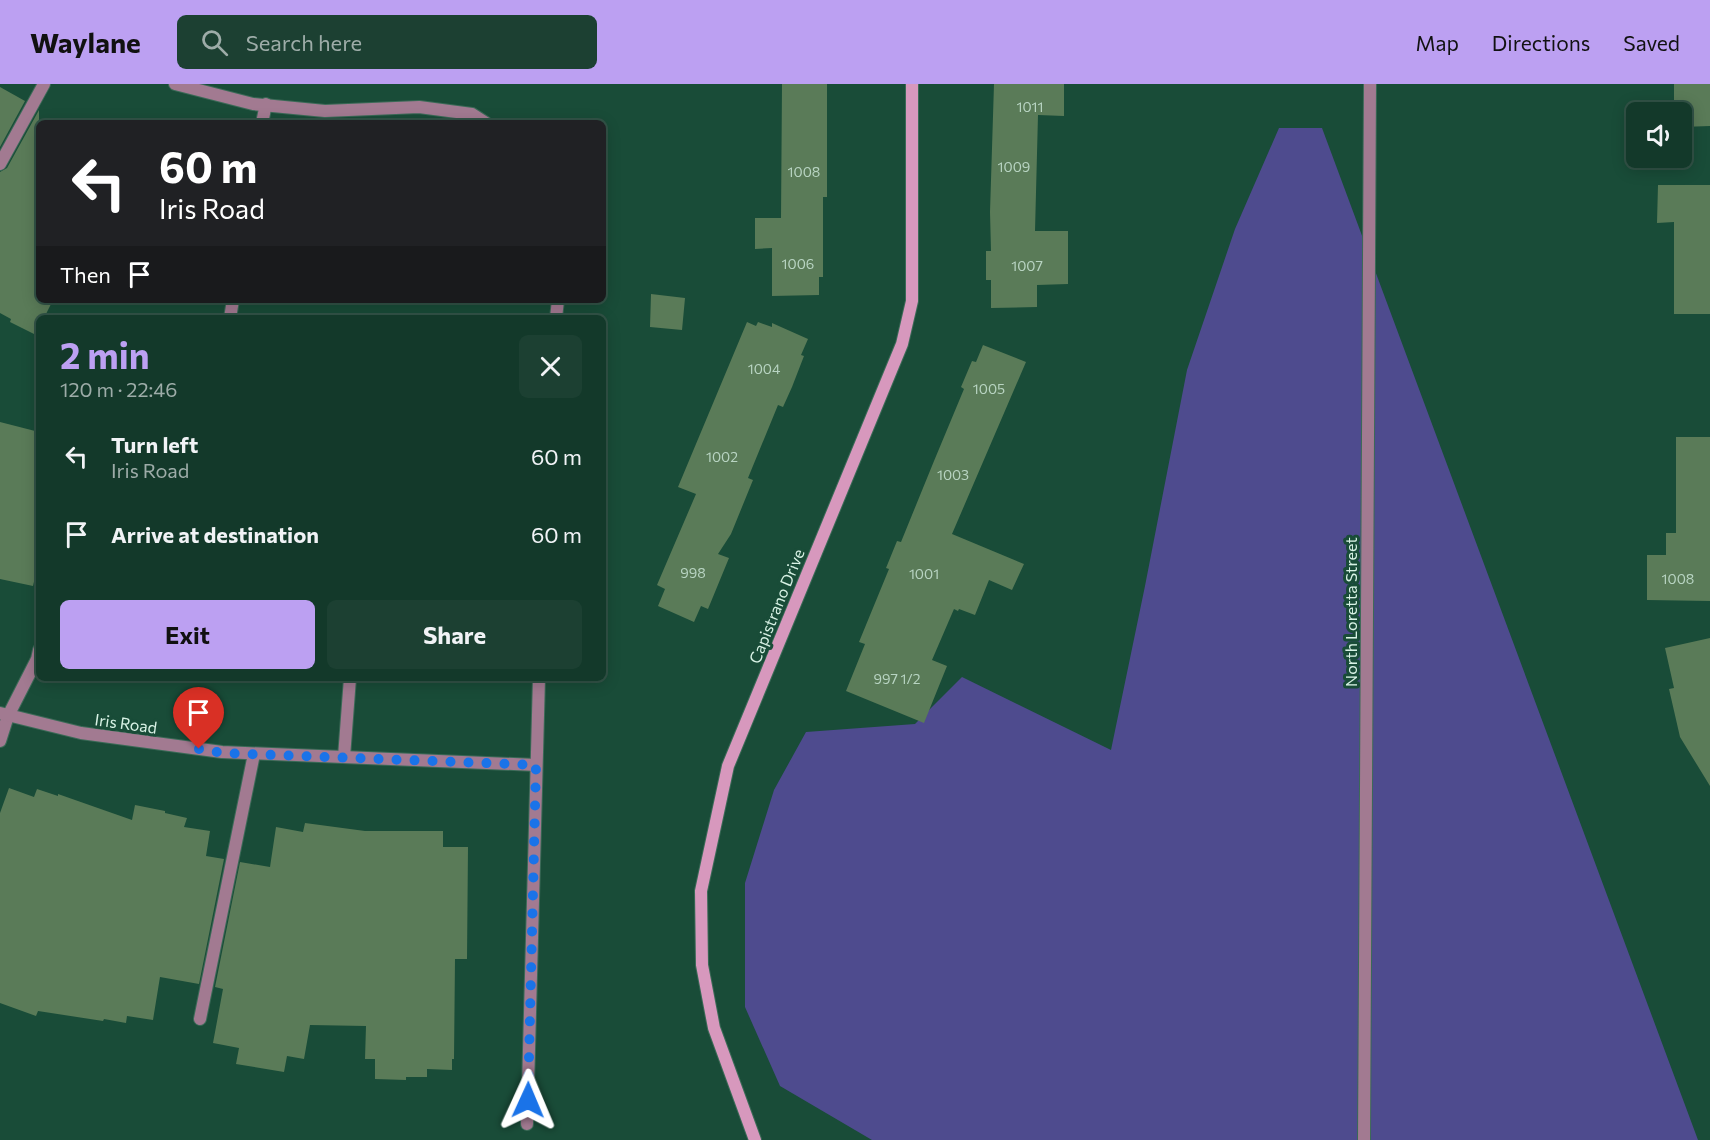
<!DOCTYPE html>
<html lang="en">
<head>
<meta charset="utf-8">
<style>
	body { margin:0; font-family:Commissioner,sans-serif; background:#1c4032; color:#f1f3f6; height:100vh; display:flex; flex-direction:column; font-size:22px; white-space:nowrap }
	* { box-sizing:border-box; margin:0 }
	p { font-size:20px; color:#9daca8 }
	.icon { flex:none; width:33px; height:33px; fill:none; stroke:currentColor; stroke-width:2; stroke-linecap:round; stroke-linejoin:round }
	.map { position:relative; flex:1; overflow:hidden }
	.sheet { position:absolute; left:36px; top:231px; width:570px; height:366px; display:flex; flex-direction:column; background:#13392a; border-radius:9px; box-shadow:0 3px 15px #0003,0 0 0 2px #325347 }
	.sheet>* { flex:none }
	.guide { position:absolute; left:36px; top:36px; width:570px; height:183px; border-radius:9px; box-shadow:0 3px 15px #0003,0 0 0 2px #325347; background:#202124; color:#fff; overflow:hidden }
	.controls { position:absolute; left:1626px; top:18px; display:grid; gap:12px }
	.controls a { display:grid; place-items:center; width:66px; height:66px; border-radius:9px; background:#13392a; box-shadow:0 3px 15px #0003,0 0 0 2px #325347; font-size:30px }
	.pin { position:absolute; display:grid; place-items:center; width:51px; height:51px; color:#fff; margin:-62px -26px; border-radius:50% 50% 50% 0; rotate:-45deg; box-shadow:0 0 6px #0007 }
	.pin .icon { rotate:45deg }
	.me { position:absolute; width:66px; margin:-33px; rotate:1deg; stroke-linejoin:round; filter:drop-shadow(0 0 4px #0008) }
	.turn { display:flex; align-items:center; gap:21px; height:126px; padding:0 24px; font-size:27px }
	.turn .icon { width:78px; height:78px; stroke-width:2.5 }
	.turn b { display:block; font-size:42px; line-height:51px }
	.then { display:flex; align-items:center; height:57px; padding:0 24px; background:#0003; gap:12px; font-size:22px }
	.round { display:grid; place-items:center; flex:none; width:63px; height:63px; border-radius:9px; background:#1c4032 }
	.summary { display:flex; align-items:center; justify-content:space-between; height:102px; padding:0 24px }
	h1 { font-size:36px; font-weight:700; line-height:45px; color:#bca0f2 }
	.action { display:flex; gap:12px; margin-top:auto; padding:12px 24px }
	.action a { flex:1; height:69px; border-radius:9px; background:#bca0f2; color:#111; font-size:24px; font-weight:700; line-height:69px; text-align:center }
	.action a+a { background:#1c4032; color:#f1f3f6 }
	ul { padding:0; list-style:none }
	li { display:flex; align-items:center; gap:18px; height:78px; padding:0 24px }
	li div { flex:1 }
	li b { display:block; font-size:22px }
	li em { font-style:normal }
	header { display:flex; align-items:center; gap:36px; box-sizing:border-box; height:84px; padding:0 30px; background:#bca0f2; color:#111 }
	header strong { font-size:28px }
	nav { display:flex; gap:33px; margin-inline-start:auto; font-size:21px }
	.search { width:420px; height:54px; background:#1c4032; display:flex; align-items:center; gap:15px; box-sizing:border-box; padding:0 21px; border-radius:9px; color:#9daca8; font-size:22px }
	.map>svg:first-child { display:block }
</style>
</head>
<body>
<header>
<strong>Waylane</strong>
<div class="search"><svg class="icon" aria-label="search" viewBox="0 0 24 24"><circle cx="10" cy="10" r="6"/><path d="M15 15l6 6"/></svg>Search here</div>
<nav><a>Map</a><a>Directions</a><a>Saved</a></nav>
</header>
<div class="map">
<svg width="1710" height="1056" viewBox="0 0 1710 1056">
	<rect width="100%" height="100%" fill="#194c38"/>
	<!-- green -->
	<path fill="#4e4b8e" d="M 1279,44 L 1322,44 L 1698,1056 L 872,1056 L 780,1002 L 745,923 L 745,799 L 774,706 L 806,648 L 915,640 L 962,593 L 1111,666 L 1145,502 L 1187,286 L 1235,145 Z"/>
	<!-- building -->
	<g fill="#5a7b58">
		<path d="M 782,0 L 827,0 L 827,113 L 823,113 L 823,193 L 819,193 L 819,211 L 772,212 L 772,164 L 755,165 L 755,134 L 781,134 Z"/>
		<path d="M 994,0 L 1064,0 L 1064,32 L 1038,31 L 1035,147 L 1068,147 L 1068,200 L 1037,201 L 1037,223 L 991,224 L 991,196 L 986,196 L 986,167 L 991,167 L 990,128 Z"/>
		<path d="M 1674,0 L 1710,0 L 1710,42 L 1682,43 L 1682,28 L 1674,28 Z"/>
		<path d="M 0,3 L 25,17 L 0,63 Z"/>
		<path d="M 39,26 L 39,216 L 53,216 L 44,234 L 39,234 L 39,248 L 38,248 L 36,251 L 10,238 L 11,235 L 0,229 L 0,88 L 7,84 Z"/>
		<path d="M 1658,101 L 1710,101 L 1710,230 L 1674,230 L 1674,138 L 1657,139 Z"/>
		<path d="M 651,210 L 685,214 L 682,246 L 650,243 Z"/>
		<path d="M 747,238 L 756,242 L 758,238 L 772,243 L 772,239 L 808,255 L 801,271 L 804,272 L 792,303 L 783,323 L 778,321 L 748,394 L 753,396 L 731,450 L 718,470 L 729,474 L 708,525 L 701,522 L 694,538 L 658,522 L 665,505 L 657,501 L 696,410 L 678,403 Z"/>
		<path d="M 983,261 L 1026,278 L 952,450 L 1024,480 L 1012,506 L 989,496 L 975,531 L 959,525 L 958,527 L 954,525 L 932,576 L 947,582 L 924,639 L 846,607 L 865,560 L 859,558 L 889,485 L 886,484 L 897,457 L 901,458 L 934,377 L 964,305 L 961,303 L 972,277 L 976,278 Z"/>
		<path d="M 0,338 L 39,348 L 39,476 L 33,502 L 0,495 Z"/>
		<path d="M 1676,353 L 1710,353 L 1710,517 L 1647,516 L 1647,471 L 1666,471 L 1666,449 L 1676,449 Z"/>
		<path d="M 1710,554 L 1710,702 L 1680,653 L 1669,605 L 1674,604 L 1665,564 Z"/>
		<path d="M 9,704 L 34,713 L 37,705 L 58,712 L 58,710 L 132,736 L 135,721 L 165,727 L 165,729 L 187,734 L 184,743 L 210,747 L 206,772 L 224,775 L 199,900 L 160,893 L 153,936 L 127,932 L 126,939 L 104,935 L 103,937 L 38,927 L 36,932 L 0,919 L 0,729 Z"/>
		<path d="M 305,739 L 365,747 L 443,747 L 443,763 L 468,763 L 467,875 L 455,875 L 454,975 L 452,975 L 452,986 L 427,985 L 427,993 L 406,993 L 406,996 L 375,995 L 375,975 L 365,975 L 366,942 L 310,941 L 304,975 L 287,972 L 284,988 L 236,980 L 239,964 L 213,959 L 223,905 L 215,903 L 240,778 L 270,783 L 276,743 L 303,748 Z"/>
	</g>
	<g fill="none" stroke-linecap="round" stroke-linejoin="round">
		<defs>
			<g id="lane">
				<path d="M 262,39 L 266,20"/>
				<path d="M 0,80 L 44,0"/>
				<path d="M 230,234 L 233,216"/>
				<path d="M 0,657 L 8,632 L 37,575 L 39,566"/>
				<path d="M 344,673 L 350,594"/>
				<path d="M 200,935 L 254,670"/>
			</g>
			<g id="street">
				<path d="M 175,0 L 253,20 L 325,27 L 419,23 L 472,30 L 486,39"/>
				<path d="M 556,234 L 558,216"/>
				<path d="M 0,629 L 81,649 L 222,668 L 536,681"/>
				<path d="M 527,1040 L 539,594"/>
				<path d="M 1364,1056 L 1370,0"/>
			</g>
			<path id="secondary" d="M 755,1056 L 714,944 L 702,881 L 701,807 L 728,682 L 902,260 L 912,217 L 912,0"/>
		</defs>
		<!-- lane casing -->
		<use href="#lane" stroke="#3b6a57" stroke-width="14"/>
		<!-- street casing -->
		<use href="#street" stroke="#3b6a57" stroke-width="14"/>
		<!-- secondary casing -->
		<use href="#secondary" stroke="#3b6a57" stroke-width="14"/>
		<!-- lane -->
		<use href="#lane" stroke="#a27a91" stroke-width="12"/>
		<!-- street -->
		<use href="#street" stroke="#a27a91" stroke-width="12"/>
		<!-- secondary -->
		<use href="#secondary" stroke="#d798bd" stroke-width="12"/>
	</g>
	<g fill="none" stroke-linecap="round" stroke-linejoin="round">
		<!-- route -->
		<path stroke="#1a73e8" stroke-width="10" stroke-dasharray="0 18" d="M 199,665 L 222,669 L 536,681 L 528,1016"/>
	</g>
	<g text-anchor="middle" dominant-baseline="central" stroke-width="6" stroke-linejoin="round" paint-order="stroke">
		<!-- number labels -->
		<g font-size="14" fill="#b8d4c2">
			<text x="1030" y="22">1011</text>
			<text x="1014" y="82">1009</text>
			<text x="804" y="87">1008</text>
			<text x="798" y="179">1006</text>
			<text x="1027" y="181">1007</text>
			<text x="764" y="284">1004</text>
			<text x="989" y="304">1005</text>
			<text x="722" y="372">1002</text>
			<text x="953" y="390">1003</text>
			<text x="693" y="488">998</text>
			<text x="924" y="489">1001</text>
			<text x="1678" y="494">1008</text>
			<text x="897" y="594">997 1/2</text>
		</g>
		<!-- street labels -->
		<g font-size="16" fill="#d8f2e5" stroke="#194c38">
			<text transform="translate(776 522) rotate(-68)">Capistrano Drive</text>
			<text transform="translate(1350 528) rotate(-90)">North Loretta Street</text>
			<text transform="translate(126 639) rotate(8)">Iris Road</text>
		</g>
	</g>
</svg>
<div class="controls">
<a><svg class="icon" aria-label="sound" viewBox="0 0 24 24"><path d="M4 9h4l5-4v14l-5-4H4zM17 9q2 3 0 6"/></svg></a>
</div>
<div class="pin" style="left:199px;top:665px;background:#d93025"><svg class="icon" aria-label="arrive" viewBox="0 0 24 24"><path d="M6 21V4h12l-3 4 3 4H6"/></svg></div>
<svg class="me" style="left:528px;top:1016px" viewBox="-20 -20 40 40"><path d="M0-17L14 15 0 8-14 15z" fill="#1a73e8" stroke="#fff" stroke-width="4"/></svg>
<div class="guide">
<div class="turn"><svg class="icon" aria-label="left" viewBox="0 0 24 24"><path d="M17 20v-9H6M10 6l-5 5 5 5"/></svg><div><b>60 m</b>Iris Road</div></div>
<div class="then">Then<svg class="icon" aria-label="arrive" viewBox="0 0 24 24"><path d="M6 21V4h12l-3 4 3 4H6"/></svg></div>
</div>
<section class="sheet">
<div class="summary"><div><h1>2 min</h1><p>120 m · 22:46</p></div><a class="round"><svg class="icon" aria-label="close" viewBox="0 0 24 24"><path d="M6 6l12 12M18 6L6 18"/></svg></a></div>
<ul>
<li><svg class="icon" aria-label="left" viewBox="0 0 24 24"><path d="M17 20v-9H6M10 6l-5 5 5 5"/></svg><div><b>Turn left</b><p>Iris Road</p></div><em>60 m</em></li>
<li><svg class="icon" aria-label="arrive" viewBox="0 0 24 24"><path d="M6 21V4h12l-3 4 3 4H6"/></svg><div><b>Arrive at destination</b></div><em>60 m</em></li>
</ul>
<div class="action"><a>Exit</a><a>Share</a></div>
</section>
</div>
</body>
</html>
